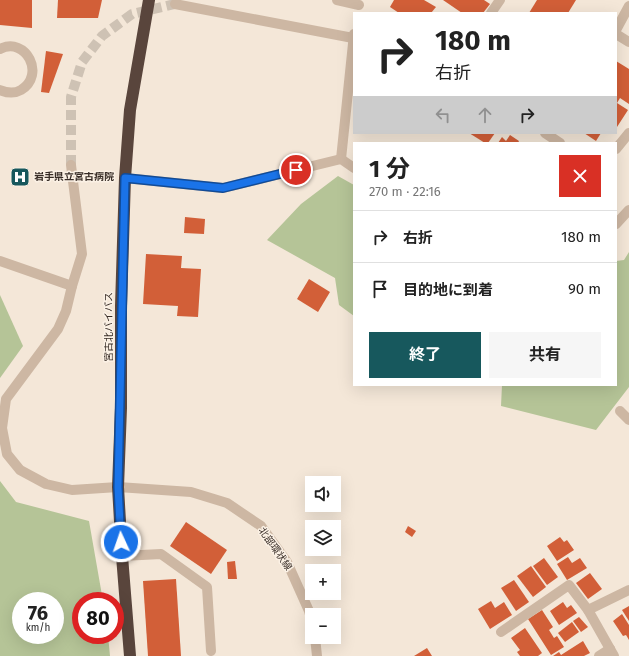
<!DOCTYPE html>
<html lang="ja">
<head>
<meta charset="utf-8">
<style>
	body { margin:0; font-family:"Fira Sans","Noto Sans JP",sans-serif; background:#f6f6f6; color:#222; height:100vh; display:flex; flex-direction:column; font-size:15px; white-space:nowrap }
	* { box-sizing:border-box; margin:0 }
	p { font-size:13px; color:#767676 }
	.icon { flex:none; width:22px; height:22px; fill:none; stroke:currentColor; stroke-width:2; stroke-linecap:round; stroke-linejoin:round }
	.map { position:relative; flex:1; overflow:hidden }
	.sheet { position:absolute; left:353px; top:142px; width:264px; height:244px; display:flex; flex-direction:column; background:#fff; border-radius:0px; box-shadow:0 4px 16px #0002 }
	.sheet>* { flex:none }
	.banner { position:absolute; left:353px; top:12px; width:264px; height:122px; border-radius:0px; box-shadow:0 4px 16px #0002; background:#fff; color:#222; overflow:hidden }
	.tools { position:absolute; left:305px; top:476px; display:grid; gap:8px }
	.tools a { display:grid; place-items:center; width:36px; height:36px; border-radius:0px; background:#fff; box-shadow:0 4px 16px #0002; font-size:20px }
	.speed { position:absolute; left:12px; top:592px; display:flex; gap:8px; font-size:20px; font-weight:700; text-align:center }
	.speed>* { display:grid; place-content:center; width:52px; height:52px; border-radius:50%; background:#fff; box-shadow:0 4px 16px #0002; line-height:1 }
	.speed small { font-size:10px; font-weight:400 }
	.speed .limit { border:6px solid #d22; background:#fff; color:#111 }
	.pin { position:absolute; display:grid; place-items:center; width:34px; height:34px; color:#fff; margin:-17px; border:2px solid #fff; border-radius:50%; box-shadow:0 1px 4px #0007 }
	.me { position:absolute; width:44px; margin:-22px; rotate:357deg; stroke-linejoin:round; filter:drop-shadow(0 0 3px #0008) }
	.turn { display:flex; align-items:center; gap:14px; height:84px; padding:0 16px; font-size:18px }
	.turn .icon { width:52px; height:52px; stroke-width:2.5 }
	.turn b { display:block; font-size:28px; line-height:34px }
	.lanes { display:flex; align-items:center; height:38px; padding:0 16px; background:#0003; justify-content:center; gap:20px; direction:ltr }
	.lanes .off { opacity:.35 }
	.round { display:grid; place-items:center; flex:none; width:42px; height:42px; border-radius:0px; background:#f6f6f6 }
	.summary { display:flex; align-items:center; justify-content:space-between; height:68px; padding:0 16px }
	h1 { font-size:24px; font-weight:700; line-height:30px }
	.primary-button { display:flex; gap:8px; margin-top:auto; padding:8px 16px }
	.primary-button a { flex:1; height:46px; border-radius:0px; background:#17585d; color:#fff; font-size:16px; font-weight:700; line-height:46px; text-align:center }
	.primary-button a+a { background:#f6f6f6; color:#222 }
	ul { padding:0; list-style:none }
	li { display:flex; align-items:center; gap:12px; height:52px; padding:0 16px; border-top:1px solid #e0e0e0 }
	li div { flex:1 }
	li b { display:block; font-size:15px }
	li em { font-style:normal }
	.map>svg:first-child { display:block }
</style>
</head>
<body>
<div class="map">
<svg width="629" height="656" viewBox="0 0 629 656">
	<rect width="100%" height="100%" fill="#f4e7d8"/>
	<!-- green -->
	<g fill="#b5c497" fill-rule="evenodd">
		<path d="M 338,176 L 354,185 L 354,316 L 339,305 L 335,278 L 267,240 L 301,204 Z"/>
		<path d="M 629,252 L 629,387 L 596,430 L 501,406 L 502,385 L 616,385 L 616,261 L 624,260 Z"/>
		<path d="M 0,295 L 23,346 L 0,378 Z"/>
		<path d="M 0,481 L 16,502 L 89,521 L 103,601 L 81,601 L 81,635 L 108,635 L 110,656 L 0,656 ZM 21,601 L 55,601 L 55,635 L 21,635 Z"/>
	</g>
	<!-- building -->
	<g fill="#d25f38">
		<path d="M 0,0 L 32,0 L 32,28 L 0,25 Z"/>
		<path d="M 58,0 L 102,0 L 98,18 L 57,18 Z"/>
		<path d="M 394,0 L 424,0 L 436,7 L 431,13 L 399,13 L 390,7 Z"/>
		<path d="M 443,0 L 484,0 L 490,4 L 483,13 L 462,13 Z"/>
		<path d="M 537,0 L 576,0 L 568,13 L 529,13 Z"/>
		<path d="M 46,51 L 63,54 L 49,93 L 41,92 Z"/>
		<path d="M 616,61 L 629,69 L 629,104 L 620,98 L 617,103 L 628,110 L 617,127 Z"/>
		<path d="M 469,133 L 495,133 L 488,143 L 485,143 Z"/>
		<path d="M 584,133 L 601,133 L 596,141 Z"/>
		<path d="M 510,135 L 519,141 L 518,143 L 498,143 L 502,137 L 506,141 Z"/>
		<path d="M 185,217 L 205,219 L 204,234 L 184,233 Z"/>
		<path d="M 146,254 L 182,256 L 181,268 L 201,269 L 198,317 L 177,316 L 178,306 L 143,304 Z"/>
		<path d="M 309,279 L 330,292 L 318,312 L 297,299 Z"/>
		<path d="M 186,522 L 227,550 L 211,574 L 170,546 Z"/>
		<path d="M 408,526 L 416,531 L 412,537 L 405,532 Z"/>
		<path d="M 560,537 L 564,542 L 567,540 L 574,550 L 557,561 L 547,546 Z"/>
		<path d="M 568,557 L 572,563 L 580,558 L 587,568 L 567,580 L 557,564 Z"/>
		<path d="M 544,558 L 558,577 L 547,585 L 533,566 Z"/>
		<path d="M 235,561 L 237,579 L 228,579 L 227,562 Z"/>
		<path d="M 531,566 L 546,587 L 533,597 L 517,576 Z"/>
		<path d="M 590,573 L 602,589 L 588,599 L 576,583 Z"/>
		<path d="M 176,579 L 181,656 L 148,656 L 143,581 Z"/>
		<path d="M 514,580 L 529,602 L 516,611 L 501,588 Z"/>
		<path d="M 491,601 L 495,608 L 504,602 L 512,615 L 490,629 L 478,609 Z"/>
		<path d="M 563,602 L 567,608 L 571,605 L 577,613 L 559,625 L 550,611 Z"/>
		<path d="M 629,606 L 629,621 L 622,610 Z"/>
		<path d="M 542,610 L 553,627 L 549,630 L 554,638 L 557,636 L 564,647 L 551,655 L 528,619 Z"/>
		<path d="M 622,614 L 629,625 L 629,640 L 626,635 L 623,636 L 613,621 Z"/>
		<path d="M 579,617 L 588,627 L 581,632 L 573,621 Z"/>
		<path d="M 572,622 L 579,632 L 565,642 L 558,633 Z"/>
		<path d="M 525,628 L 542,653 L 538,656 L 520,656 L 517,652 L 520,650 L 511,638 Z"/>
		<path d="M 583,641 L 590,653 L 584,656 L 553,656 L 559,652 L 561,655 Z"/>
		<path d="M 427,648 L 432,656 L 414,656 Z"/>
	</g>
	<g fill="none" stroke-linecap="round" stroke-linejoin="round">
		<!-- minor-tunnel -->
		<path stroke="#cec2b4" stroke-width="10" stroke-dasharray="10 5" stroke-linecap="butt" d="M 71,165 L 71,97 L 82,62 L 102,36 L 132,14 L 175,4"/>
		<!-- minor -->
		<g stroke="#cdb7a3" stroke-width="10">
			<path d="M 337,0 L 359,5"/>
			<path d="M 175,4 L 353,38"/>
			<path d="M 491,13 L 500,0"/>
			<path d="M 616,30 L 629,6"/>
			<path d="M 616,34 L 629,42"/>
			<path d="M 0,49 C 26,36 46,75 21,90 C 14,94 7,93 0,90"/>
			<path d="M 545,133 L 560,143"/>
			<path d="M 616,149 L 629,133"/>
			<path d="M 341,159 L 354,34"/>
			<path d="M 71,165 L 82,254 L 72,286 L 66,311 L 58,329 L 6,399 L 2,428 L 7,454 L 20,470 L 46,484 L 72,490 L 118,487 L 191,492 L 227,503 L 261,526 L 287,562 L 309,611 L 312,622"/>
			<path d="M 125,178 L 223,188 L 341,159 L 354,168"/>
			<path d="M 616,224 L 629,210"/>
			<path d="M 0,261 L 72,286"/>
			<path d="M 620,411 L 629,420"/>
			<path d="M 122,556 L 161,554 L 207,587 L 211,651"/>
			<path d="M 588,610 L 629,590"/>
			<path d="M 501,632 L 569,585 L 588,610 L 614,656"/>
			<path d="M 315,637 L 317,656"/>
			<path d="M 599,656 L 610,649"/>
		</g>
		<!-- highway -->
		<path stroke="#59453c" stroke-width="12" d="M 130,656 L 122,556 L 118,487 L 121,408 L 121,306 L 125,178 L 130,110 L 149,0"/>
	</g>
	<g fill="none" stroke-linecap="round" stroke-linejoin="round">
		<defs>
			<path id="route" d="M 121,542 L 118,487 L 125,178 L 223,188 L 296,170"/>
		</defs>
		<!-- route casing -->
		<use href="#route" stroke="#114b97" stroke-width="10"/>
		<!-- route -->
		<use href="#route" stroke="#1a73e8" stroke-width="7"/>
	</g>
	<!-- icons -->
	<defs>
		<symbol id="hospital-square" viewBox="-11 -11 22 22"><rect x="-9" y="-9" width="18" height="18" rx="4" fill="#17585d" stroke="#fbf1e5"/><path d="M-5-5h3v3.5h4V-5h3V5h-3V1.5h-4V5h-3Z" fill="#fff"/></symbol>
	</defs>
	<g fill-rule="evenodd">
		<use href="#hospital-square" x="9" y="166" width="22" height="22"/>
	</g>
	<g text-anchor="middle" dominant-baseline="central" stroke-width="3" stroke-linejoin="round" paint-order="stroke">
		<!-- poi labels -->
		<g font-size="10" font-weight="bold" fill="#372c26" stroke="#fbf1e5" text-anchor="start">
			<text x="34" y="177">岩手県立宮古病院</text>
		</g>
		<!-- street labels -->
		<g font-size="10" fill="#372c26" stroke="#fbf1e5">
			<text transform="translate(109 327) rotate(-90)">宮古北バイパス</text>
			<text transform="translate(275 549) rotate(55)">北部環状線</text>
		</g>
	</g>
</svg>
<div class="tools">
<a><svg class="icon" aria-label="sound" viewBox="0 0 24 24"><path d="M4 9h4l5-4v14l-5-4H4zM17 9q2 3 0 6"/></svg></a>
<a><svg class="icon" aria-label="layers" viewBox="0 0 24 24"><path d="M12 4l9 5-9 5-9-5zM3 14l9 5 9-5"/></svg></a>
<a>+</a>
<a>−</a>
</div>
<div class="speed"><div>76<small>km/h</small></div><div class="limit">80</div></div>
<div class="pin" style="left:296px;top:170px;background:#d93025"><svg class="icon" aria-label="arrive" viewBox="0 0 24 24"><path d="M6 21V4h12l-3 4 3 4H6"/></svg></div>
<svg class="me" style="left:121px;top:542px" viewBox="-20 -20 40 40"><circle r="17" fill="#1a73e8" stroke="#fff" stroke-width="3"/><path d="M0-11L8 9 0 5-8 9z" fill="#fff"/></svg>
<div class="banner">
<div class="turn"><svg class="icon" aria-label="right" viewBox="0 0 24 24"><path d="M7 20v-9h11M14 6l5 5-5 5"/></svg><div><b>180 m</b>右折</div></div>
<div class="lanes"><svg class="icon off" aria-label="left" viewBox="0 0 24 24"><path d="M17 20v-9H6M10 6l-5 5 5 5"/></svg><svg class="icon off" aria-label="ahead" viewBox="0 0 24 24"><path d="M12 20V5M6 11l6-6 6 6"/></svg><svg class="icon" aria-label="right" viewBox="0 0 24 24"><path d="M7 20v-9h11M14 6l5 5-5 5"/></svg></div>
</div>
<section class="sheet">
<div class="summary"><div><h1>1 分</h1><p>270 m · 22:16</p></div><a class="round" style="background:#d93025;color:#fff"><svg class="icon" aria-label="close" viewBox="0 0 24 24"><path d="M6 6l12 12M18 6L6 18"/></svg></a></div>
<ul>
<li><svg class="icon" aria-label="right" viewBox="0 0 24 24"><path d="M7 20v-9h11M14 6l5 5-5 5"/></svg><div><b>右折</b></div><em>180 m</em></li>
<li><svg class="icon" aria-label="arrive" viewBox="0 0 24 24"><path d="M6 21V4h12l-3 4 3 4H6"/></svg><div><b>目的地に到着</b></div><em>90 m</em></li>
</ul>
<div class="primary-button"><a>終了</a><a>共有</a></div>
</section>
</div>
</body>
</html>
